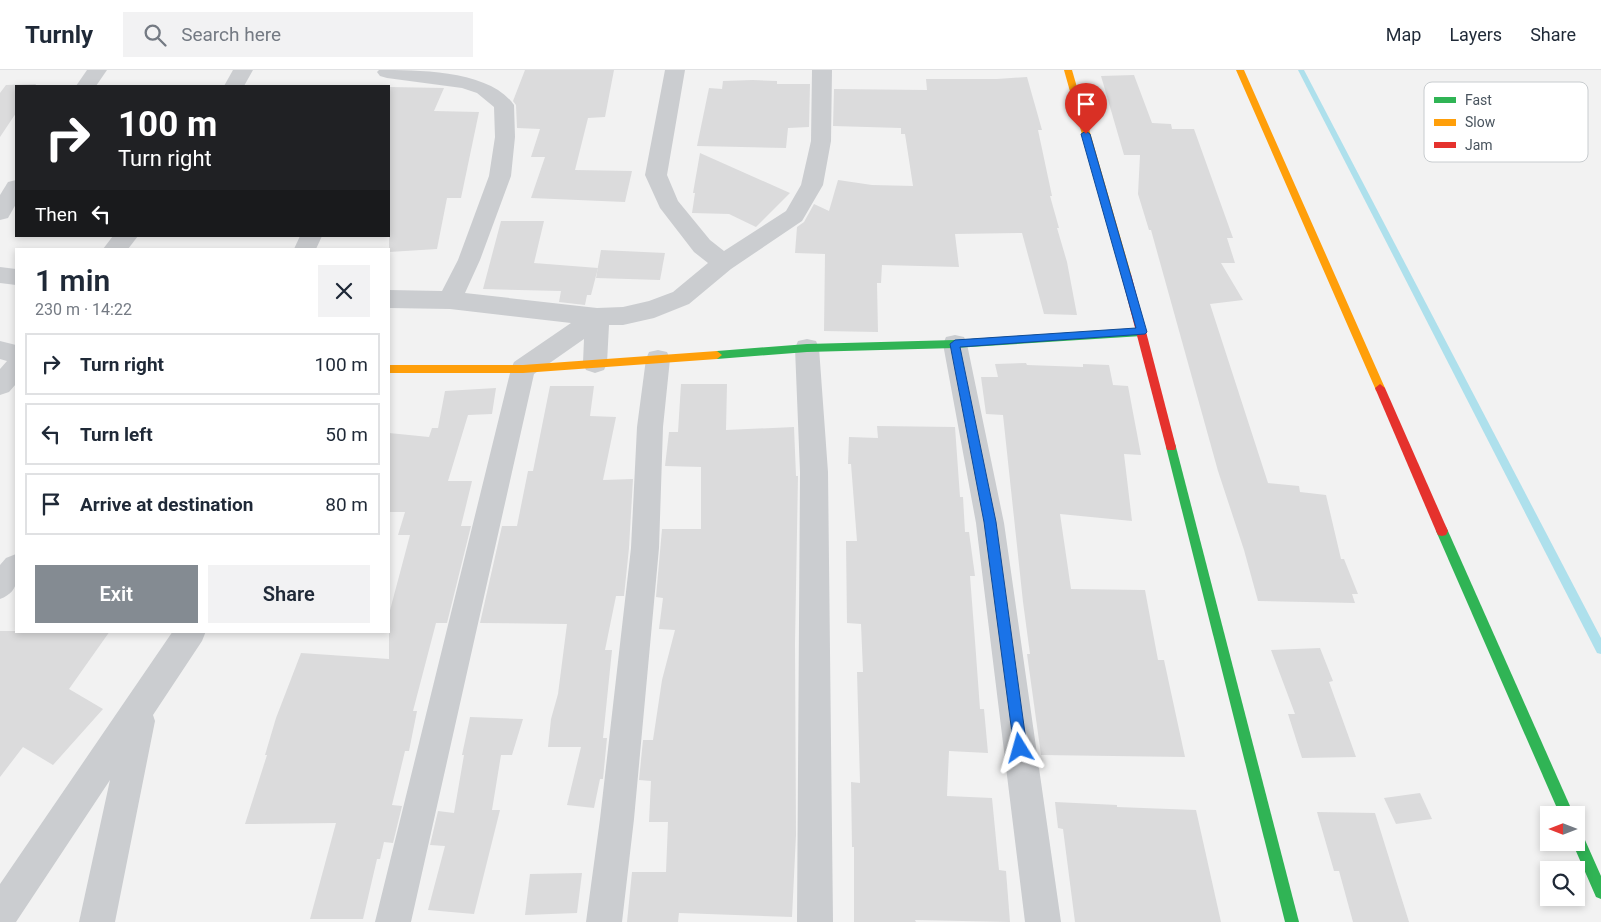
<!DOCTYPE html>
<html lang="en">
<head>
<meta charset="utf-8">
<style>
	body { margin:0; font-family:Roboto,sans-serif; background:#f2f2f3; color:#1f2937; height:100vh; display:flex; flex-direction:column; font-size:19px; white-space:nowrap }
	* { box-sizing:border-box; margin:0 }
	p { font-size:16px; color:#747a83 }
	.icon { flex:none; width:28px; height:28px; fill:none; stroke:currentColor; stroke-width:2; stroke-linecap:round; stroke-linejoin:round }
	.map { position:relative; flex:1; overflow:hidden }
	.details { position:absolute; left:15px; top:178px; width:375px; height:385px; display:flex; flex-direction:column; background:#fff; border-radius:0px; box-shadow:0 2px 8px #0003 }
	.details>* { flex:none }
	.guide { position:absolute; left:15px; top:15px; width:375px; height:152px; border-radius:0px; box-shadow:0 2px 8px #0003; background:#202124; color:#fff; overflow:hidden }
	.needle { width:32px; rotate:270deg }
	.buttons { position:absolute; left:1540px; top:736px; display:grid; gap:10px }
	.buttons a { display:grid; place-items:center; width:45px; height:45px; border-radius:0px; background:#fff; box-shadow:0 2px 8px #0003; font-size:25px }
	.pin { position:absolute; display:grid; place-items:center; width:42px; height:42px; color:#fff; margin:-51px -21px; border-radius:50% 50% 50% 0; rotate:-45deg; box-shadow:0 0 5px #0007 }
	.pin .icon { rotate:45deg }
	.me { position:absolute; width:55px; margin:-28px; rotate:352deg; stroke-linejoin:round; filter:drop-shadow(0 0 4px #0008) }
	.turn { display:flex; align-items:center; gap:18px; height:105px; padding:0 20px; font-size:22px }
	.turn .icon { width:65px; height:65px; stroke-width:2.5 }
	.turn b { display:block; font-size:35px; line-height:42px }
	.then { display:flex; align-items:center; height:48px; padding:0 20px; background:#0003; gap:10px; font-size:19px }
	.round { display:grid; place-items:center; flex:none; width:52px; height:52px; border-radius:0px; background:#f2f2f3 }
	.overview { display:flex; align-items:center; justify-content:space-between; height:85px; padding:0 20px }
	h1 { font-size:30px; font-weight:600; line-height:38px }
	.cta { display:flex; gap:10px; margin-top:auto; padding:10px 20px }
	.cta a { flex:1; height:58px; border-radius:0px; background:#848b92; color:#fff; font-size:20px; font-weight:600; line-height:58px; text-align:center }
	.cta a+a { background:#f2f2f3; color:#1f2937 }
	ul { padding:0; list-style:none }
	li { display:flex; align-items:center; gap:15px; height:62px; margin:0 10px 8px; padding:0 10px; border:2px solid #e0e1e3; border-radius:0px }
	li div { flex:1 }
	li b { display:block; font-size:19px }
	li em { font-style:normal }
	header { display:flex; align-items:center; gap:30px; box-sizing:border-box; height:70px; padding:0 25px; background:#fff; border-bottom:1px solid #e0e1e3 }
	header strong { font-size:24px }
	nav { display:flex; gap:28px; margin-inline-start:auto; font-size:18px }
	.search { width:350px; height:45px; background:#f2f2f3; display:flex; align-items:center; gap:12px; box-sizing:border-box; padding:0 18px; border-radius:0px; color:#747a83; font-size:19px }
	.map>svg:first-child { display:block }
</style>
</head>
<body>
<header>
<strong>Turnly</strong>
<div class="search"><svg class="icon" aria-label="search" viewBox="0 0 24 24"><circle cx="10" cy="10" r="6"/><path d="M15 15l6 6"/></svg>Search here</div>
<nav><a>Map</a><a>Layers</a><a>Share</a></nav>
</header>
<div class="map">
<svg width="1601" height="852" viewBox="0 0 1601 852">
	<rect width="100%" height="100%" fill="#f2f2f2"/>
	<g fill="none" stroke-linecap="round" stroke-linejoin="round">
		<!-- stream -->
		<path fill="#aee0ec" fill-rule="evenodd" d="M 1298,0 L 1304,0 L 1601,568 L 1601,584 L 1597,583 Z"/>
	</g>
	<!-- building -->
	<g fill="#dbdbdc">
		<path d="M 525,0 L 614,0 L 605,47 L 588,48 L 575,100 L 632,101 L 625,132 L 531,128 L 545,87 L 531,87 L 540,59 L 517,58 L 516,35 L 513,31 Z"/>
		<path d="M 1134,5 L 1152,53 L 1171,54 L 1172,59 L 1194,59 L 1233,168 L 1227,168 L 1235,193 L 1221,193 L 1243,230 L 1210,234 L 1268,413 L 1299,416 L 1300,422 L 1326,425 L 1341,489 L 1344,489 L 1358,524 L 1352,524 L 1355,533 L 1258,531 L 1244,480 L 1218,401 L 1151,160 L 1149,160 L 1138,124 L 1140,85 L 1124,85 L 1101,6 Z"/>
		<path d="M 1027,7 L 1042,60 L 1038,60 L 1052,126 L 1050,126 L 1059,158 L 1057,158 L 1067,192 L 1077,245 L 1044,244 L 1022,163 L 955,164 L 959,197 L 882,195 L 881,213 L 877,213 L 878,262 L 824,261 L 825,184 L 795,183 L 797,157 L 804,152 L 814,134 L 829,141 L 838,110 L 872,115 L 913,116 L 905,64 L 901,64 L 901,58 L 833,56 L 834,19 L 927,20 L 926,9 L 997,9 Z"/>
		<path d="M 753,10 L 777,11 L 777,14 L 810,14 L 809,57 L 788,58 L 786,78 L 697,76 L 709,18 L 722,19 L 723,11 Z"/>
		<path d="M 36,14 L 35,16 L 16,16 L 16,43 L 0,67 L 0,23 L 6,15 Z"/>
		<path d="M 389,17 L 444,18 L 434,41 L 479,42 L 461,128 L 447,128 L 437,179 L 389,182 Z"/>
		<path d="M 700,83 L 790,123 L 756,157 L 729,144 L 692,143 L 695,123 L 693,123 Z"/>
		<path d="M 501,151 L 544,151 L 534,193 L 598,198 L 591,225 L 587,225 L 585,235 L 559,232 L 561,221 L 483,219 Z"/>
		<path d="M 601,180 L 665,183 L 660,210 L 596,208 Z"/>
		<path d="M 1026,293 L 1027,295 L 1083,297 L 1083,294 L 1109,295 L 1113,315 L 1128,316 L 1141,385 L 1124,384 L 1132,451 L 1060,444 L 1071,519 L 1145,520 L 1158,590 L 1164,590 L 1185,687 L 1041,685 L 1027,584 L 1030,584 L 1023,532 L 1003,345 L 986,344 L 981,307 L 998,307 L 995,294 Z"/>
		<path d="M 681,314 L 727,314 L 726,360 L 794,357 L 796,406 L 798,406 L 795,573 L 796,765 L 792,847 L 679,843 L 678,852 L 627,852 L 632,802 L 666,802 L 668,752 L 649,752 L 651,711 L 639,710 L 643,670 L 653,670 L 662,610 L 675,560 L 659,559 L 663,528 L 656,527 L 662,459 L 701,459 L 701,397 L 665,396 L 669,362 L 678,362 Z"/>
		<path d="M 550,316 L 594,316 L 590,346 L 616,347 L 603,410 L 633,409 L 629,478 L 624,526 L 616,526 L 605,580 L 612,580 L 603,668 L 607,668 L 603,709 L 600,709 L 594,738 L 567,735 L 581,677 L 548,677 L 551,649 L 558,624 L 567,554 L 480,553 L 502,456 L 517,456 L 528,401 L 533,401 Z"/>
		<path d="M 496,318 L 492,344 L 468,345 L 448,411 L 472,411 L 461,456 L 471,456 L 447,553 L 436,553 L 413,641 L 417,641 L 409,681 L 405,681 L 392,735 L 402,736 L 393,773 L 384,772 L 380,789 L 377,789 L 363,849 L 310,849 L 336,753 L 245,754 L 267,685 L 265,685 L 276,648 L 301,583 L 389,589 L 389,544 L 410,465 L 398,465 L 405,442 L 389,442 L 389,363 L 429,367 L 432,358 L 438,358 L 445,321 Z"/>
		<path d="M 877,356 L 955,357 L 960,427 L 963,427 L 965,462 L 969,462 L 975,506 L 970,506 L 975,571 L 980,639 L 984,639 L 988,683 L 949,681 L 947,726 L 992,728 L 999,800 L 1006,801 L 1010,852 L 915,850 L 916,852 L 854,852 L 854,777 L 852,777 L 851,712 L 860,713 L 857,602 L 863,602 L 861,554 L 847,553 L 846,471 L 857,471 L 851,394 L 848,394 L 849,367 L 878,368 Z"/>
		<path d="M 0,561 L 110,561 L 69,619 L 103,639 L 53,695 L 23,677 L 0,707 Z"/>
		<path d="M 1320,578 L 1333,611 L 1329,612 L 1356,687 L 1302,688 L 1288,644 L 1295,644 L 1271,580 Z"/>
		<path d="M 470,647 L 523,649 L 512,685 L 501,685 L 492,740 L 500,740 L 474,844 L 428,840 L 445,776 L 430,775 L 438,741 L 454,743 L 464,685 L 462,685 Z"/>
		<path d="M 1420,723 L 1432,749 L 1396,754 L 1384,728 Z"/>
		<path d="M 1055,732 L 1117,735 L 1117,737 L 1196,740 L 1221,852 L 1075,852 L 1063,759 L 1058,758 Z"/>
		<path d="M 1317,742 L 1375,743 L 1409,852 L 1353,852 L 1339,801 L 1334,801 Z"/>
		<path d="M 582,803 L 577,843 L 525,845 L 530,804 Z"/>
	</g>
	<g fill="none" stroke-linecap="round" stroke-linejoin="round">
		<!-- street -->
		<g fill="#cbcdd0" fill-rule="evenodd">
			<path d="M 87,0 L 107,0 L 96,16 L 76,16 Z"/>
			<path d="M 233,0 L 253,0 L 244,16 L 224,16 Z"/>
			<path d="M 379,0 C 418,0 490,0 514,35 L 515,67 L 511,106 L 480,190 L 465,223 L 597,238 L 623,237 L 649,231 L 673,222 L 708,193 L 694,182 L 660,138 L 645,105 L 665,0 L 685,0 L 667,105 L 678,131 L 710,170 L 724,181 L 786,141 L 801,115 L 811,71 L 812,0 L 832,0 L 831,71 L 823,115 L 802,151 L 731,199 L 689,234 L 654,248 L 623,255 L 609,255 L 607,293 L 604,300 L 595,303 L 586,300 L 583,293 L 584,269 L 534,304 L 411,852 L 375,852 L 511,299 L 514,292 L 571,253 L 450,239 L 389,238 L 389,220 L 442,221 L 458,190 L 489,106 L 495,67 L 494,37 L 477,23 L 462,18 L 387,8 L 380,6 L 377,2 Z"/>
			<path d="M 16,110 L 16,134 L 8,148 L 0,150 L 0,125 L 8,112 Z"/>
			<path d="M 113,166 L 138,166 L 128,179 L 103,179 Z"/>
			<path d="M 300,166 L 322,166 L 316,179 L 294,179 Z"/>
			<path d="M 0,197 L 16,199 L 16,215 L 0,213 Z"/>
			<path d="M 955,265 L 964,267 L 967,274 L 1004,453 L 1061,852 L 1025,852 L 976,453 L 943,274 L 946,267 Z"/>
			<path d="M 807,269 L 816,271 L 819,278 L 828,402 L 833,852 L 797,852 L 800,402 L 795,278 L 798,271 Z"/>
			<path d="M 0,271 L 16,275 L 16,314 L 9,322 L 0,325 L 0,299 L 7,291 L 0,289 Z"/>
			<path d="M 658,280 L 667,282 L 670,289 L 663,357 L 659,478 L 634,749 L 622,852 L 586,852 L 600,749 L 631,478 L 637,357 L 646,289 L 649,282 Z"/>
			<path d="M 16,484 C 17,504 22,521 0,529 L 0,495 L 6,488 Z"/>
			<path d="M 173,561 L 206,561 L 202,571 L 153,645 L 155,651 L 115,852 L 79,852 L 110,710 L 16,852 L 0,852 L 0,814 Z"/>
		</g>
		<!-- fast -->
		<g fill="#30b455" fill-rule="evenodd">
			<path d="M 1142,258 L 1147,262 L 1142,266 L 955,278 L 807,282 L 717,289 L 712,285 L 717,281 L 807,274 L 955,270 Z"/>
			<path d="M 1171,373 L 1175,374 L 1176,377 L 1299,852 L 1285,852 L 1166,377 L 1167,374 Z"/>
			<path d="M 1442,456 L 1446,457 L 1448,461 L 1574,745 L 1560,745 L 1436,461 L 1438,457 Z"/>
			<path d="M 1576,759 L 1581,761 L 1601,806 L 1601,829 L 1596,827 L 1572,772 L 1576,772 Z"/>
		</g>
		<!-- slow -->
		<g fill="#ff9f0a" fill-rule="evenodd">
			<path d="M 1064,0 L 1072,0 L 1131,204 L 1129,206 L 1126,207 L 1121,204 Z"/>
			<path d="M 1236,0 L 1244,0 L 1385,318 L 1384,321 L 1376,321 L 1375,318 Z"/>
			<path d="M 717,281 L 722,285 L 717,289 L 523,303 L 389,303 L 389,295 L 523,295 Z"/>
		</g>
		<!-- jam -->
		<g fill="#e5322d" fill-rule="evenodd">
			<path d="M 1126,201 L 1131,204 L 1176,377 L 1175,380 L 1167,380 L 1166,377 L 1121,204 Z"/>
			<path d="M 1380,314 L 1385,318 L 1448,461 L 1446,465 L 1442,466 L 1438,465 L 1436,461 L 1375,318 Z"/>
		</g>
	</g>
	<!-- route -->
	<path fill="#1a73e8" stroke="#114b97" d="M 1086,61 L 1090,64 L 1147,262 L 1145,264 L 960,277 L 996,452 L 1027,678 L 1025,683 L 1020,685 L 1016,683 L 1014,678 L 984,452 L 950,274 L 955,270 L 1136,258 L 1081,64 Z"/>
	<!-- legend -->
	<rect x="1424" y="12" width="164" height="80" rx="8" fill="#fff" stroke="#c8cccf" stroke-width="1"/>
	<rect x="1434" y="27" width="22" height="6" fill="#30b455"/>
	<rect x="1434" y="49" width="22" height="7" fill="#ff9f0a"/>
	<rect x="1434" y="72" width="22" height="6" fill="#e5322d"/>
	<g font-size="14" fill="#49545e">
		<text x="1465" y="35">Fast</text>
		<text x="1465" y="57">Slow</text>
		<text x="1465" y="80">Jam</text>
	</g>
</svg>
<div class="buttons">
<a><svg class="needle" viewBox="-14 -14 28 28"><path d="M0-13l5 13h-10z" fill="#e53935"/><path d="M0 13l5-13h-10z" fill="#747a83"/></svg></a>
<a><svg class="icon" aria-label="search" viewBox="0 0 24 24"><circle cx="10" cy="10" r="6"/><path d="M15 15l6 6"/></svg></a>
</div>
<div class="pin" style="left:1086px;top:64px;background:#d93025"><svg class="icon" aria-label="arrive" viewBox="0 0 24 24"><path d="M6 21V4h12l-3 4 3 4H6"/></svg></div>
<svg class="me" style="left:1020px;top:678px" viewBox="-20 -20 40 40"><path d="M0-17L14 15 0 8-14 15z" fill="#1a73e8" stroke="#fff" stroke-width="4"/></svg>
<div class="guide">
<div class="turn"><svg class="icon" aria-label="right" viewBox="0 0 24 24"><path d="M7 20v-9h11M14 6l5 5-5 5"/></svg><div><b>100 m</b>Turn right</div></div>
<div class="then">Then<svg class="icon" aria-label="left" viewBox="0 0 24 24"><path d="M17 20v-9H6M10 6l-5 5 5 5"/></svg></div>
</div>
<section class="details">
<div class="overview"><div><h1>1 min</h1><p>230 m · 14:22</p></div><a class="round"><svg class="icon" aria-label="close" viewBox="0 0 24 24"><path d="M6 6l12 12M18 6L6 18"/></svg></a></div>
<ul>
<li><svg class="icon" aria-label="right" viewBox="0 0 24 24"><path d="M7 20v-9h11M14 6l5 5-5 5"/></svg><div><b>Turn right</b></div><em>100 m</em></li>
<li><svg class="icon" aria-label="left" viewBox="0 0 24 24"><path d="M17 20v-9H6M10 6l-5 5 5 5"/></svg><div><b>Turn left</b></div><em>50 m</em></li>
<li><svg class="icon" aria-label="arrive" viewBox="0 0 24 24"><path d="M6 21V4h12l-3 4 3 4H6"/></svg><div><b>Arrive at destination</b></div><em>80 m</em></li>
</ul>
<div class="cta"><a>Exit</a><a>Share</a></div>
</section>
</div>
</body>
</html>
